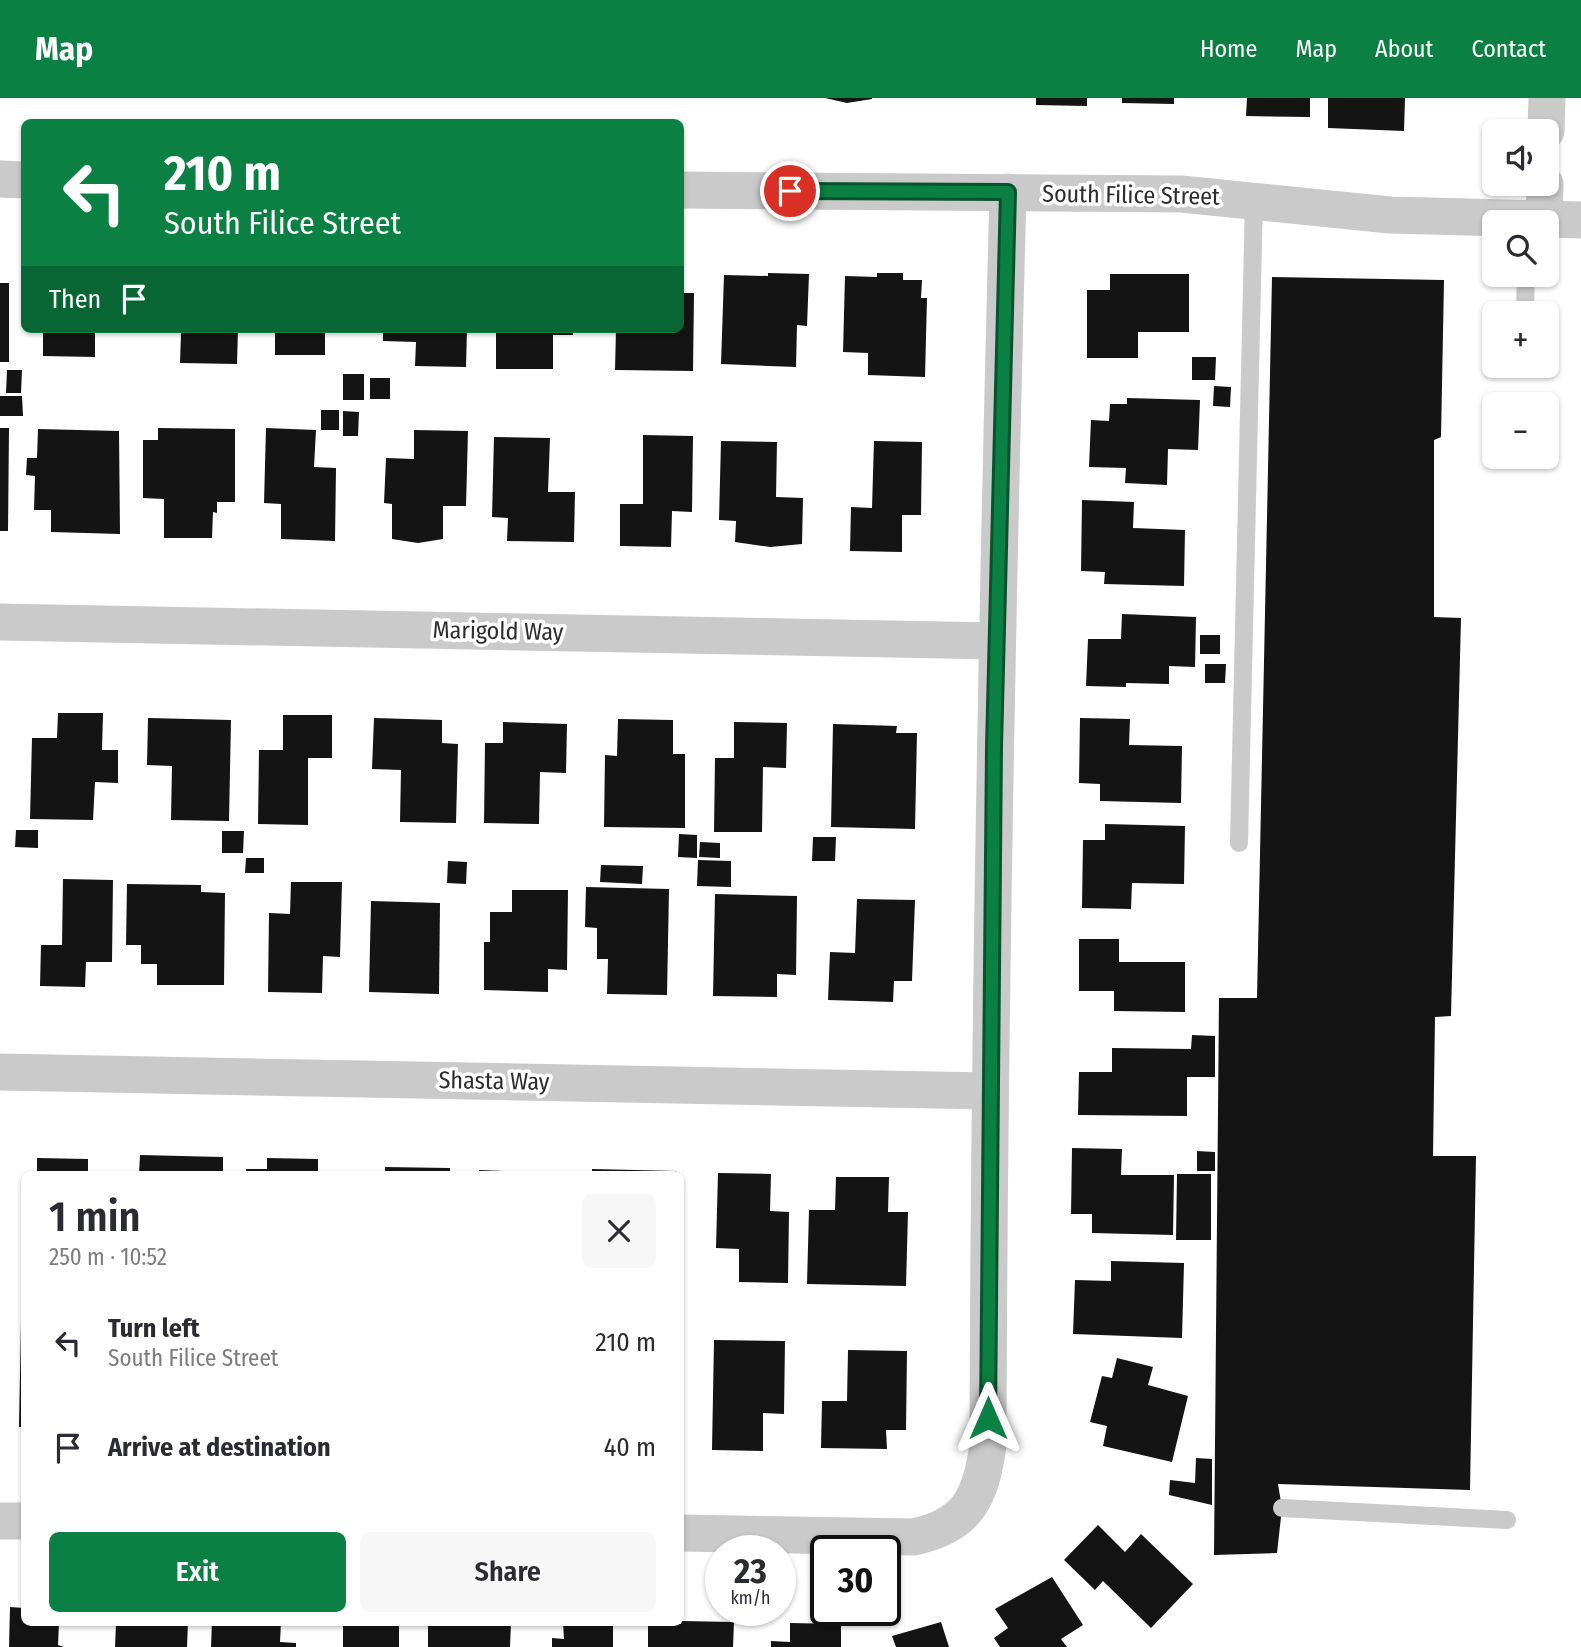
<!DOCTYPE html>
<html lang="en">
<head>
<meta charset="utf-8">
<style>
	body { margin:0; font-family:"Fira Sans Condensed",sans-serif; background:#f7f7f7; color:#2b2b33; height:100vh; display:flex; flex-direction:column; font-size:26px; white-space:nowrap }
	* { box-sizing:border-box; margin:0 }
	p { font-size:23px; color:#7c7c81 }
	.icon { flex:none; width:38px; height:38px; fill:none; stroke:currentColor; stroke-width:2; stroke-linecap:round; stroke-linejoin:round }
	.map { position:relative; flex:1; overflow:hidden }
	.side { position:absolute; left:21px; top:1073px; width:663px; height:455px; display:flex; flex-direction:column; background:#fff; border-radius:10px; box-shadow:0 2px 5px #0004 }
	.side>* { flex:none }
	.hud { position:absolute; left:21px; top:21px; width:663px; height:214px; border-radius:10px; box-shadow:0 2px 5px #0004; background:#0b8043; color:#fff; overflow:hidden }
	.fabs { position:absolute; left:1482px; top:21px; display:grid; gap:14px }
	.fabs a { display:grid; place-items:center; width:77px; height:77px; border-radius:10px; background:#fff; box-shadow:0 2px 5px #0004; font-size:35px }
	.speed { position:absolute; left:705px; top:1437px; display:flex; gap:14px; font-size:35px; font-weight:700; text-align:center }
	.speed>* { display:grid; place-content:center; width:91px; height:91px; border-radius:50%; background:#fff; box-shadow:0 2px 5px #0004; line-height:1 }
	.speed small { font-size:18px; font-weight:400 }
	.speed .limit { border:4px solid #111; border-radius:10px; background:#fff; color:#111 }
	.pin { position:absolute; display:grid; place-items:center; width:60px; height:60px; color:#fff; margin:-30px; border:4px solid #fff; border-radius:50%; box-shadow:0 2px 7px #0007 }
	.me { position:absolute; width:77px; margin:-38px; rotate:0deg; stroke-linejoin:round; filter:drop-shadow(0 0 5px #0008) }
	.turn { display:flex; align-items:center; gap:24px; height:147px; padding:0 28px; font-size:32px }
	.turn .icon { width:91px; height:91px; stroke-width:2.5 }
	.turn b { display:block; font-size:49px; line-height:60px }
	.then { display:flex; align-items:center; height:66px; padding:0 28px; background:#0003; gap:14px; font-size:26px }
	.round { display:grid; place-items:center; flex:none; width:74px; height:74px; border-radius:10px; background:#f7f7f7 }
	.headline { display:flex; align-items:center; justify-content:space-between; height:119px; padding:0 28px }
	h1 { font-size:42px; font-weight:600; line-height:52px }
	.action { display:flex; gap:14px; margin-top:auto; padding:14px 28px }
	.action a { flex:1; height:80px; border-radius:10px; background:#0b8043; color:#fff; font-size:28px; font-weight:600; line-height:80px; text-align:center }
	.action a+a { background:#f7f7f7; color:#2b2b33 }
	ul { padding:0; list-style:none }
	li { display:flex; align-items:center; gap:21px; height:105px; padding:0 28px }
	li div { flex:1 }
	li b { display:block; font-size:26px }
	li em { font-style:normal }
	header { display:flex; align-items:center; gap:42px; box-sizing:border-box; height:98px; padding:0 35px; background:#0b8043; color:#fff }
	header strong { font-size:33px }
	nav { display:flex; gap:38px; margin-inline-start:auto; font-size:24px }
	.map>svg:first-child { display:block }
</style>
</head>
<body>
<header>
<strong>Map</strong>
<nav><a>Home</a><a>Map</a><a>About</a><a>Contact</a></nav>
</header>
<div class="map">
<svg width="1581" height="1549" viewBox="0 0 1581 1549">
	<rect width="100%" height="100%" fill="#fff"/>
	<!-- building -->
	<g fill="#141414">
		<path d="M 825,0 L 872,0 L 872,1 L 847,5 Z"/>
		<path d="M 1036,0 L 1087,0 L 1087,8 L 1036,7 Z"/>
		<path d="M 1122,0 L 1174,0 L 1174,6 L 1122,5 Z"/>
		<path d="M 1247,0 L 1310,0 L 1310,19 L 1246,18 Z"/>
		<path d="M 1328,0 L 1405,0 L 1404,33 L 1328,30 Z"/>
		<path d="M 768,175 L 809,176 L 807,228 L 797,227 L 796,269 L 721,266 L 724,177 L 768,178 Z"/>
		<path d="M 877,175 L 903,175 L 903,182 L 922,182 L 921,200 L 927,200 L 925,279 L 868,277 L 868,255 L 843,254 L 845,178 L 877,179 Z"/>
		<path d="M 1110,176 L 1189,176 L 1189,234 L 1138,234 L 1138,260 L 1087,260 L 1087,192 L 1110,192 Z"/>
		<path d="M 1272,179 L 1444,182 L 1441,339 L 1434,342 L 1434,519 L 1461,520 L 1451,918 L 1435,919 L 1433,1058 L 1476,1058 L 1470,1392 L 1278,1386 L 1282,1410 L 1277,1455 L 1214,1457 L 1219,900 L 1257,900 Z"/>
		<rect x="0" y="185" width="9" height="79"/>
		<path d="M 681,195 L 694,195 L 693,273 L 615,272 L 616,231 L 681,231 Z"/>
		<path d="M 43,231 L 95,231 L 95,259 L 43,258 Z"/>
		<path d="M 154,231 L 238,231 L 237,266 L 180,265 L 181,235 L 154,234 Z"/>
		<rect x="275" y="231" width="50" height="26"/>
		<path d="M 383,231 L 467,231 L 466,269 L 415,268 L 416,244 L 383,243 Z"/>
		<path d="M 496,231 L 573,231 L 573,237 L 553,237 L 553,271 L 496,271 Z"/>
		<path d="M 1192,259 L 1216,259 L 1215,282 L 1192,282 Z"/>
		<path d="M 7,272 L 22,272 L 21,295 L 6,295 Z"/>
		<rect x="343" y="276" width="21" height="26"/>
		<rect x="370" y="280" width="20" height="21"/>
		<path d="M 1214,288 L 1231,289 L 1230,309 L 1213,308 Z"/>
		<path d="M 0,298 L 22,298 L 23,318 L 0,318 Z"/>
		<path d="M 1127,300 L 1200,302 L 1198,352 L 1168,351 L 1167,387 L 1125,385 L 1126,370 L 1089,369 L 1091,322 L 1109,323 L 1110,306 L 1127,306 Z"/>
		<rect x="321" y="312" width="18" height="20"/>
		<path d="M 343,313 L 359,314 L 358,338 L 343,338 Z"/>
		<path d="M 0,330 L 9,330 L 8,433 L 0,433 Z"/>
		<path d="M 158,330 L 235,331 L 235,404 L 217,404 L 217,415 L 213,414 L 212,440 L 164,440 L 164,401 L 143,400 L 143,342 L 158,342 Z"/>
		<path d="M 266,330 L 316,332 L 314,369 L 336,370 L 335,443 L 281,441 L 281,406 L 264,405 Z"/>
		<path d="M 38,331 L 119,333 L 120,436 L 51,434 L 51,412 L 34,412 L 35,378 L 26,377 L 27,360 L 37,360 Z"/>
		<path d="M 414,332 L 468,333 L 466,408 L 443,408 L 443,441 L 418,445 L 392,441 L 392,406 L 384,405 L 386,360 L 414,361 Z"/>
		<path d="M 643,337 L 693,338 L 692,414 L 672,413 L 671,449 L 620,448 L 620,406 L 643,406 Z"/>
		<path d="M 494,339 L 550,340 L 548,394 L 575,394 L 574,444 L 507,443 L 508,420 L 492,419 Z"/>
		<path d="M 721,343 L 777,344 L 776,399 L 803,400 L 802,446 L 770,449 L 735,444 L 736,423 L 719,422 Z"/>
		<path d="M 874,343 L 922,344 L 921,417 L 902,417 L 902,454 L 850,453 L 851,409 L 872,410 Z"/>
		<path d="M 1082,402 L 1134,404 L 1133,430 L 1185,432 L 1184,488 L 1104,486 L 1105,474 L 1081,473 Z"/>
		<path d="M 1122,516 L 1196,519 L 1195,569 L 1169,568 L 1169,586 L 1126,585 L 1126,589 L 1086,588 L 1088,541 L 1121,541 Z"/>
		<rect x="1200" y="537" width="20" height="19"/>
		<path d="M 1205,566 L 1226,566 L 1225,585 L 1205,585 Z"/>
		<path d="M 58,615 L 103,615 L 102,652 L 118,652 L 118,685 L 95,684 L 93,722 L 30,721 L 32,640 L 57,640 Z"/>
		<path d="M 283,617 L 332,617 L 332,660 L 308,660 L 308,727 L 258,726 L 259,652 L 283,652 Z"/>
		<path d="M 148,620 L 231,622 L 229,723 L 171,722 L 172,668 L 147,667 Z"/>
		<path d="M 374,620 L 442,622 L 442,645 L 458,646 L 456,725 L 400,724 L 401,672 L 372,671 Z"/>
		<path d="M 1080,620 L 1130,621 L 1129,647 L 1182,648 L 1181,705 L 1100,703 L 1100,686 L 1079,685 Z"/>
		<path d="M 618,621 L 673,622 L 673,656 L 685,656 L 685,730 L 604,729 L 605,657 L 617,658 Z"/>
		<path d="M 503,624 L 567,626 L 566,675 L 540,674 L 539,726 L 484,725 L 485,645 L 503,645 Z"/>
		<path d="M 734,624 L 787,625 L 786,670 L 763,669 L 762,734 L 714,734 L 715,660 L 734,660 Z"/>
		<path d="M 833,626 L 897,628 L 896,635 L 917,635 L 915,731 L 831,729 Z"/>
		<path d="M 1105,726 L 1185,728 L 1184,786 L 1132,785 L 1131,811 L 1082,810 L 1083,742 L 1105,742 Z"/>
		<path d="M 16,732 L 38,732 L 38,750 L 15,749 Z"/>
		<path d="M 222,733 L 244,733 L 243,755 L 222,755 Z"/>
		<path d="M 679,736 L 697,737 L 697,760 L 678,759 Z"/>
		<path d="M 813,739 L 836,739 L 835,763 L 812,763 Z"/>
		<path d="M 700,744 L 720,745 L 720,760 L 699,759 Z"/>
		<path d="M 246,760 L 264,760 L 264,775 L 245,775 Z"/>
		<path d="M 698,762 L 731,763 L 731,789 L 697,788 Z"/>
		<path d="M 448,763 L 467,764 L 466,786 L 447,785 Z"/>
		<path d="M 601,767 L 643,768 L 642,786 L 600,784 Z"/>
		<path d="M 63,781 L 113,782 L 112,864 L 86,864 L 85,889 L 40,888 L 41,847 L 62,847 Z"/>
		<path d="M 291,784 L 342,784 L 340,859 L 323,858 L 322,895 L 268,894 L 269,815 L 290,816 Z"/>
		<path d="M 127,786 L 201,787 L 201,794 L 225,795 L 224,887 L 157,887 L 157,866 L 141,866 L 141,847 L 126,847 Z"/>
		<path d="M 586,789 L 669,791 L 667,897 L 607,896 L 608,861 L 597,861 L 597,830 L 585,829 Z"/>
		<path d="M 512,792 L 568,792 L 567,872 L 548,871 L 548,894 L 484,892 L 484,844 L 490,844 L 490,814 L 512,814 Z"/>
		<path d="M 715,796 L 797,798 L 796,877 L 777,876 L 777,899 L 713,898 Z"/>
		<path d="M 857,801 L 915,802 L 912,883 L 894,883 L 893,904 L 828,902 L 830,854 L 855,855 Z"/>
		<path d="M 371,803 L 440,805 L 439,896 L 369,894 Z"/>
		<path d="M 1079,841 L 1119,841 L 1119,864 L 1185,864 L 1185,914 L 1114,913 L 1114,893 L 1079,893 Z"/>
		<path d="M 1192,937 L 1215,938 L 1215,979 L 1187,979 L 1187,1018 L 1078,1017 L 1079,974 L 1112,974 L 1112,950 L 1191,951 Z"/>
		<path d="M 1072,1050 L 1122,1051 L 1121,1077 L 1174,1077 L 1173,1137 L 1092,1135 L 1092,1116 L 1071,1116 Z"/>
		<path d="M 1197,1053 L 1215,1054 L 1215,1073 L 1197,1073 Z"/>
		<path d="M 140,1057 L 223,1059 L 223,1076 L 139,1076 Z"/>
		<path d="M 37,1060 L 88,1061 L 88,1076 L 37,1076 Z"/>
		<path d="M 267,1060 L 318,1061 L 318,1076 L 246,1076 L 246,1071 L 267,1071 Z"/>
		<path d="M 385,1069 L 450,1070 L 450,1076 L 385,1076 Z"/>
		<path d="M 592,1071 L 676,1073 L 676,1076 L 592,1076 Z"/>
		<path d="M 479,1072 L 530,1074 L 530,1076 L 479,1076 Z"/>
		<path d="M 718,1075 L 771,1076 L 770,1113 L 789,1114 L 788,1185 L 739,1184 L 739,1151 L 716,1150 Z"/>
		<path d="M 1177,1076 L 1211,1076 L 1211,1142 L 1176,1142 Z"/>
		<path d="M 836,1079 L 889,1079 L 888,1114 L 908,1114 L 906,1188 L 807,1186 L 809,1112 L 835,1112 Z"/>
		<path d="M 1111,1163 L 1184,1165 L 1182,1240 L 1073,1236 L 1075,1182 L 1111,1183 Z"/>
		<path d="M 21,1226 L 24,1226 L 24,1329 L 19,1329 Z"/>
		<path d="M 714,1242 L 785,1243 L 784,1316 L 763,1315 L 763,1353 L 712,1352 Z"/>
		<path d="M 848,1252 L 907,1253 L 906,1332 L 886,1332 L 887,1351 L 821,1350 L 822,1303 L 847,1303 Z"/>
		<path d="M 1117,1260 L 1153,1269 L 1148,1287 L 1188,1298 L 1172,1364 L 1103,1348 L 1107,1328 L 1090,1324 L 1102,1278 L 1112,1280 Z"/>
		<path d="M 1196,1360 L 1212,1361 L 1212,1407 L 1169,1397 L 1170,1382 L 1195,1385 Z"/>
		<path d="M 1098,1427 L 1125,1454 L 1141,1436 L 1193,1486 L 1151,1530 L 1103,1483 L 1095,1492 L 1064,1462 Z"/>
		<path d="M 1052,1479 L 1083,1527 L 1061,1541 L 1067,1549 L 1000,1549 L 994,1540 L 1008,1530 L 995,1511 Z"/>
		<path d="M 10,1509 L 24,1510 L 24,1524 L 59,1524 L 58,1547 L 64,1549 L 9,1549 Z"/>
		<path d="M 681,1523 L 734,1524 L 733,1549 L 648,1549 L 648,1526 L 681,1526 Z"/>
		<path d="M 139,1524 L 188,1524 L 187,1549 L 115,1549 L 116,1526 L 138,1527 Z"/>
		<path d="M 212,1524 L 281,1524 L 280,1544 L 296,1545 L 296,1549 L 211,1549 Z"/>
		<rect x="343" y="1524" width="56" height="25"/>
		<path d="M 428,1524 L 511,1524 L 510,1549 L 428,1549 Z"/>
		<path d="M 563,1524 L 613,1524 L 613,1549 L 552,1549 L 552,1540 L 564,1541 Z"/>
		<path d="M 941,1524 L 949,1549 L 896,1549 L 892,1538 Z"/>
		<path d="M 790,1525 L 841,1526 L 841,1549 L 771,1549 L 771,1543 L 790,1544 Z"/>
	</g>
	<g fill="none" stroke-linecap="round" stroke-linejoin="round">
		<!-- lane -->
		<g stroke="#cacaca" stroke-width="18">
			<path d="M 1525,211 L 1526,177"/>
			<path d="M 1239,745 L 1254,101"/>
			<path d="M 1282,1410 L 1507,1422"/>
		</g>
		<!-- street -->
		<g stroke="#cacaca" stroke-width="37">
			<path d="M 1546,33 L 1547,0"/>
			<path d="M 0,81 L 24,82"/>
			<path d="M 681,92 L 1181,96 L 1390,117 L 1581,122"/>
			<path d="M 1544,122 L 1545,86"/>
			<path d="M 0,524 L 996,543"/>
			<path d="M 0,974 L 989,993"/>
			<path d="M 0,1423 L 24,1423"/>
			<path d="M 681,1435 L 913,1439 C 968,1428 981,1399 988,1347 C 989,929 997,512 1008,94"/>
		</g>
	</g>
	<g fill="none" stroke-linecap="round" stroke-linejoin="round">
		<defs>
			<path id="route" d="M 790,93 L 1008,94 L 994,649 L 988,1320"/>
		</defs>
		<!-- route casing -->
		<use href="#route" stroke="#07532c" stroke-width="18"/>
		<!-- route -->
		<use href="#route" stroke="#0b8043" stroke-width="12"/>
	</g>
	<g text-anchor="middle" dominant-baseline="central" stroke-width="7" stroke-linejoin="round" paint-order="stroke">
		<!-- street labels -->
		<g font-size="24" fill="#2d2d2d" stroke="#fff">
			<text transform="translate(1131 97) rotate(1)">South Filice Street</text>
			<text transform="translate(498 533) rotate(1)">Marigold Way</text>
			<text transform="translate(494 983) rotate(1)">Shasta Way</text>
		</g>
	</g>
</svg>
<div class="fabs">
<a><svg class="icon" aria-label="sound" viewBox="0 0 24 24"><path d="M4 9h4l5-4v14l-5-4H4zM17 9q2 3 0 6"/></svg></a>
<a><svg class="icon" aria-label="search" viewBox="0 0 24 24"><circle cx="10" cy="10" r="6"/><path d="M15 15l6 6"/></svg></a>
<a>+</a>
<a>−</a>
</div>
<div class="speed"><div>23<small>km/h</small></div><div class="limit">30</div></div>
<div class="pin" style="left:790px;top:93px;background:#d93025"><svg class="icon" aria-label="arrive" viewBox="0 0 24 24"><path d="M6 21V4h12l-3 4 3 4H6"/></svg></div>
<svg class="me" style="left:988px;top:1320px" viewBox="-20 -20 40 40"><path d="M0-17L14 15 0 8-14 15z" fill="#0b8043" stroke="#fff" stroke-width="4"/></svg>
<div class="hud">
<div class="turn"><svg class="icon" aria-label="left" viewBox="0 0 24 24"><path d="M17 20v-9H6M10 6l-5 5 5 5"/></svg><div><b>210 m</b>South Filice Street</div></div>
<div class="then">Then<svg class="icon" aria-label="arrive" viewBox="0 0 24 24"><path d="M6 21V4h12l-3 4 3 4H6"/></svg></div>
</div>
<section class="side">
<div class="headline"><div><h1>1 min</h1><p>250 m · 10:52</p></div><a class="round"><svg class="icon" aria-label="close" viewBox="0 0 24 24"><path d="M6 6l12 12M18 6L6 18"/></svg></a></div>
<ul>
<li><svg class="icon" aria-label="left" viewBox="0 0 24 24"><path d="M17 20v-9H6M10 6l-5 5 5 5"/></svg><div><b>Turn left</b><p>South Filice Street</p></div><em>210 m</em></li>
<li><svg class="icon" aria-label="arrive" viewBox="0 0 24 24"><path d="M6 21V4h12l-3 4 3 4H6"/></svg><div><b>Arrive at destination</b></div><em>40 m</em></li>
</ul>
<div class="action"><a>Exit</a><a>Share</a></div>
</section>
</div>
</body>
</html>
